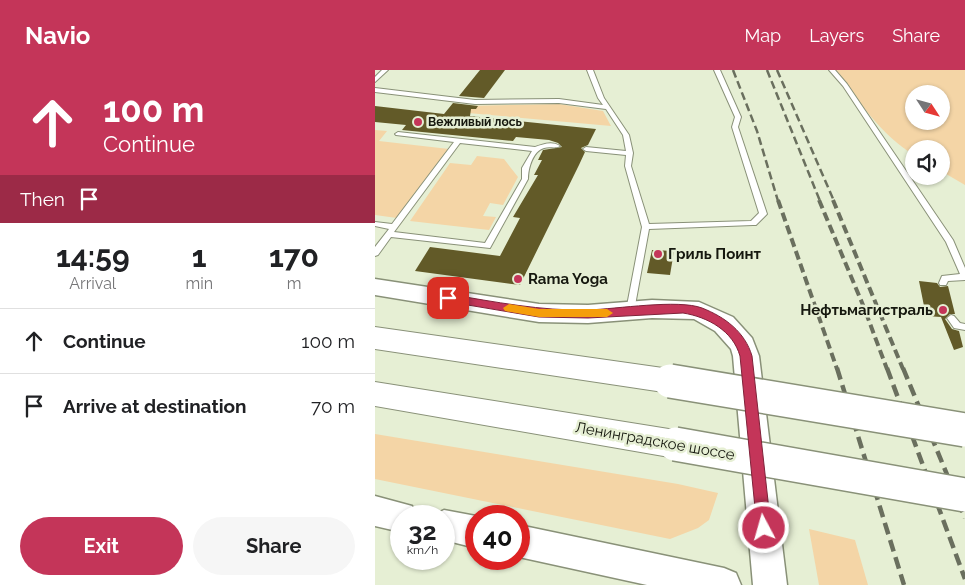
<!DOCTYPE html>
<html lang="en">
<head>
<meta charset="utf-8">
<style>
	body { margin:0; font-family:Raleway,sans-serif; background:#f6f6f6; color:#202124; height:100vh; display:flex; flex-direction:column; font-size:19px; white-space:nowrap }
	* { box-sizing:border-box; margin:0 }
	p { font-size:16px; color:#757577 }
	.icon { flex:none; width:28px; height:28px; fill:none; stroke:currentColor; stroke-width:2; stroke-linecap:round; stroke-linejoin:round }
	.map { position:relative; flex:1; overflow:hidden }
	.drawer { display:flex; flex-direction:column; background:#fff; width:375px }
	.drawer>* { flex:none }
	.guide { background:#c43559; color:#fff; overflow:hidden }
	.needle { width:32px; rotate:126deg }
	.controls { position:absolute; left:530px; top:15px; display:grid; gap:10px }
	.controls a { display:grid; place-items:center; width:45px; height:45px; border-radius:50%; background:#fff; box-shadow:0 1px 4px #0004; font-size:25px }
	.speed { position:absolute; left:15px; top:435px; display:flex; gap:10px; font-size:25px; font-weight:700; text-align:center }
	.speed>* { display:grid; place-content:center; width:65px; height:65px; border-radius:50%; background:#fff; box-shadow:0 1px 4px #0004; line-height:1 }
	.speed small { font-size:12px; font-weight:400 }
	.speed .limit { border:8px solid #d22; background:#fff; color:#111 }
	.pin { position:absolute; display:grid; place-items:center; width:42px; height:42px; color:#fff; margin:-21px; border-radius:10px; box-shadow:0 2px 8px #0006 }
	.me { position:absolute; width:55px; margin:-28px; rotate:354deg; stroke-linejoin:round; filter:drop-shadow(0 0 4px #0008) }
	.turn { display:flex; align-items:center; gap:18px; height:105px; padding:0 20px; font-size:22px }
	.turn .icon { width:65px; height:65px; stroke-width:2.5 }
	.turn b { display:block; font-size:35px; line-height:42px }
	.then { display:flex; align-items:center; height:48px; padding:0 20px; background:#0003; gap:10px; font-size:19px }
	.eta { display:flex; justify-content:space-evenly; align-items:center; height:85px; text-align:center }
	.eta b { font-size:30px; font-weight:700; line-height:35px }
	.cta { display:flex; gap:10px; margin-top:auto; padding:10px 20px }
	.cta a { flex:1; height:58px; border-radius:30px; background:#c43559; color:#fff; font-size:20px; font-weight:700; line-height:58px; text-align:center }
	.cta a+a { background:#f6f6f6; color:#202124 }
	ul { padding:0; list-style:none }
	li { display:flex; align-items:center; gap:15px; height:65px; padding:0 20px; border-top:1px solid #e0e0e0 }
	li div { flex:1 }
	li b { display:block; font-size:19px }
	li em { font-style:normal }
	header { display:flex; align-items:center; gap:30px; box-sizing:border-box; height:70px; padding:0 25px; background:#c43559; color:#fff }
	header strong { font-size:24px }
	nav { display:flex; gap:28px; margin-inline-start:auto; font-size:18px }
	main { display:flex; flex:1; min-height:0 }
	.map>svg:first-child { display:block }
</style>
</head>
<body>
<header>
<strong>Navio</strong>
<nav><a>Map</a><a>Layers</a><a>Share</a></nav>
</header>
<main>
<section class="drawer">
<div class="guide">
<div class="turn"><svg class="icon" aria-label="ahead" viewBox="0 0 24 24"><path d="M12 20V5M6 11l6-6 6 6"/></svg><div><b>100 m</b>Continue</div></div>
<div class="then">Then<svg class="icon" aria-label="arrive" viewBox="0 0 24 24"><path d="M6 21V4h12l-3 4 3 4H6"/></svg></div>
</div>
<div class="eta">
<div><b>14:59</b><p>Arrival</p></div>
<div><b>1</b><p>min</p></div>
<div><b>170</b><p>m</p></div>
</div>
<ul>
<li><svg class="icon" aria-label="ahead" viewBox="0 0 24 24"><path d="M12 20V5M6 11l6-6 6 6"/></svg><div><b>Continue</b></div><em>100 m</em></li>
<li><svg class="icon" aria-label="arrive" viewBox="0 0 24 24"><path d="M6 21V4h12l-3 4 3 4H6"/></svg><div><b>Arrive at destination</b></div><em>70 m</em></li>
</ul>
<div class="cta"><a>Exit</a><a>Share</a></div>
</section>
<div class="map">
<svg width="590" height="515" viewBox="0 0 590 515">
	<rect width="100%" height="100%" fill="#e6efd4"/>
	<!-- green -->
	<g fill="#f4d5a6" fill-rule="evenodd">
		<path d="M 460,0 L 590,0 L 590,115 L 566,101 L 566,79 L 539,79 L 539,85 C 506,65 483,30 460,0 ZM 539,24 L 566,24 L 566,51 L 539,51 Z"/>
		<path d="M 184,34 L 228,41 L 236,56 L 82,42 L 86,36 Z"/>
		<path d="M 0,60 L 12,61 L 4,71 L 74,79 L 22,148 L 0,145 Z"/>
		<path d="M 102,86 L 129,89 L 143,107 L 128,135 L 115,133 L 108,146 L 121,147 L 114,160 L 35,151 L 75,93 L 96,95 Z"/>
		<path d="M 0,364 L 303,414 L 343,423 L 334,450 L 323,458 L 295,469 L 0,409 Z"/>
		<path d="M 434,459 L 480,470 L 493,515 L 444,515 Z"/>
	</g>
	<!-- building -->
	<g fill="#625a28">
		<path d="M 105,0 L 130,0 L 109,28 L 84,26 Z"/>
		<path d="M 78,33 L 103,36 L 101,39 L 96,39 L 95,46 L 221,59 L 213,75 L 206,78 L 210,82 L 204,95 L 145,215 L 40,201 L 55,177 L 125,186 L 145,148 L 138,147 L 163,105 L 159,105 L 167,90 L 163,90 L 168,80 L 187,77 L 183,73 L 174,70 L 141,67 L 138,71 L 27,60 L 31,55 L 0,52 L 0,36 L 69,44 Z"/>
		<path d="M 277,180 L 299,181 L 295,205 L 272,203 Z"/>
		<path d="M 544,211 L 562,213 L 565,217 L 573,216 L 580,244 L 575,244 L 570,249 L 577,259 L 584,261 L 588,277 L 579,280 L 566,247 L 551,246 Z"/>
	</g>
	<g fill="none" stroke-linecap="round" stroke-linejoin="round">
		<defs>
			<g id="lane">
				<path d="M 7,0 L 13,0 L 0,12 L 0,7 Z"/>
				<path d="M 212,0 L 218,0 L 229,28 L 254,65 L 258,83 L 256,96 L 274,154 L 376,151 L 384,143 L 357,57 L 360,47 L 339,0 L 345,0 L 366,47 L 363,57 L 392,144 L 381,155 L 378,155 L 274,159 L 259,241 L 255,244 L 251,241 L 267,157 L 250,96 L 251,85 L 211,81 L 208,79 L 211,77 L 251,81 L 248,65 L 231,39 L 184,33 L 100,34 L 0,22 L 0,18 L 100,30 L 184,29 L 228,35 L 223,28 Z"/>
				<path d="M 454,0 L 460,0 L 472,14 L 578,170 L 590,198 L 590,210 L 573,211 L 571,215 L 565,215 L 564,213 L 567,206 L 585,204 L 571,172 L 468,16 Z"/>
				<path d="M 23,62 L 160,77 C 169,74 177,71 185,76 C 180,79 175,76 169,78 C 158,81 153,98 153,109 L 115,178 L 16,167 L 3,185 L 0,186 L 0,177 L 14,159 L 0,156 L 0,152 L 17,154 L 79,72 L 21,65 L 20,64 ZM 85,73 L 157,81 L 147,98 L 147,109 L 110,173 L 19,162 Z"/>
				<path d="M 576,245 L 579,246 L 585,253 L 590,254 L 590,260 L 579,258 L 572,248 Z"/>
			</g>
			<g id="secondary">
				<path d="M 0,209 L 164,234 L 213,235 L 277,230 L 324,232 L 358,247 L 377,268 L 384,286 L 412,515 L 378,515 L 358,286 L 356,279 L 340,261 L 319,249 L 277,248 L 213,253 L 164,252 L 0,225 Z"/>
				<path d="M 0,426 L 37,436 L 41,446 L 26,446 L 26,462 L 0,456 Z"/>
				<path d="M 69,440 L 101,446 L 101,478 L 69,470 L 69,446 L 57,446 Z"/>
				<path d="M 144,455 L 349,498 L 361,503 L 366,515 L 272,515 L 144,487 Z"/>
			</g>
			<g id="primary">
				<path d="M 0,257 L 295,299 L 305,303 L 310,311 L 305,319 L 295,323 L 0,279 Z"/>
				<path d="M 0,312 L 300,360 L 311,364 L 316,374 L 311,384 L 300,388 L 0,336 Z"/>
			</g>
		</defs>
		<!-- lane casing -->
		<use href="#lane" stroke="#899178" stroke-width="2"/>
		<!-- secondary casing -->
		<use href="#secondary" stroke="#899178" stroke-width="3"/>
		<!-- primary casing -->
		<use href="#primary" stroke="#899178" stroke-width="2"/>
		<!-- lane -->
		<use href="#lane" fill="#fff" fill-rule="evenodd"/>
		<!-- secondary -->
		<use href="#secondary" fill="#fff" fill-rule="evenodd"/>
		<!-- primary -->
		<use href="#primary" fill="#fff" fill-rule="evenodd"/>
		<!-- rail-far2 -->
		<g stroke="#6a6f5e" stroke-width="2.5" stroke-dasharray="8 4" stroke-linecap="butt">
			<path d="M 358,0 L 382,61 L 403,131"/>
			<path d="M 392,0 L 445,131"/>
			<path d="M 402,0 L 459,131"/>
		</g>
		<!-- rail-far1 -->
		<g stroke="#6a6f5e" stroke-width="4" stroke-dasharray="9 4.5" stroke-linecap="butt">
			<path d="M 403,130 L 462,299"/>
			<path d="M 444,130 L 488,235 L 512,299"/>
			<path d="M 458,130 L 528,299"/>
		</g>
		<!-- rail -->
		<g stroke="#6a6f5e" stroke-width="4.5" stroke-dasharray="12 6" stroke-linecap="butt">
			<path d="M 462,298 L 529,515"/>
			<path d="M 512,298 L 590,509"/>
			<path d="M 528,298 L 590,448"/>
		</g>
		<defs>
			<g id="primary-bridge">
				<path d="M 295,311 L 590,360"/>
				<path d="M 300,374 L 590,425"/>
			</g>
		</defs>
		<!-- primary-bridge casing -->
		<use href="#primary-bridge" stroke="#899178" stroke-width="36" stroke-linecap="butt"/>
		<!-- primary-bridge -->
		<use href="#primary-bridge" stroke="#fff" stroke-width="33"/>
	</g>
	<!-- route -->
	<path fill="#c43559" stroke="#7f223a" d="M 73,224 C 120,232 166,241 213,240 C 242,239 303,229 327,238 C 350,247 370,262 377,286 L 396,458 L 394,463 L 389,465 L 384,463 L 382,458 L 365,286 C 358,261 333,247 308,243 L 213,248 L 164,247 L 69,231 L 68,228 L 69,226 Z"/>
	<!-- slow -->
	<path fill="#f59e0b" d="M 134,234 L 164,239 L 232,239 L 238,243 L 232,247 L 164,247 L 130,241 L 128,238 Z"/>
	<!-- markers -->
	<g fill="#c43559" stroke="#e6efd4" stroke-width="2">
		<circle cx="43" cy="52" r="5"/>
		<circle cx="283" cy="184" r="5"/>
		<circle cx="143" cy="209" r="5"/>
		<circle cx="568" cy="240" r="5"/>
	</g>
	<g text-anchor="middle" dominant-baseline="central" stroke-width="5" stroke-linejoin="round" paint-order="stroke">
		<!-- far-poi labels -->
		<g font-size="12" font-weight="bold" fill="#16180f" stroke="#e6efd4" text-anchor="start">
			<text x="53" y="52">Вежливый лось</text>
		</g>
		<!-- poi labels -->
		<g font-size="15" font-weight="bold" fill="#16180f" stroke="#e6efd4" text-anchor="start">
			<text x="293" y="184">Гриль Поинт</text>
			<text x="153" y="209">Rama Yoga</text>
			<text x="558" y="240" text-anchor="end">Нефтьмагистраль</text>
		</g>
		<!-- street labels -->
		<g font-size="15" fill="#16180f" stroke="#e6efd4">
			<text transform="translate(280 371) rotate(10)">Ленинградское шоссе</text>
		</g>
	</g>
</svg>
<div class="controls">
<a><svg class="needle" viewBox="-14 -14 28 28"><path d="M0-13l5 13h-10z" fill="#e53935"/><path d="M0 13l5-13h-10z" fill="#757577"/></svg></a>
<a><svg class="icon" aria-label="sound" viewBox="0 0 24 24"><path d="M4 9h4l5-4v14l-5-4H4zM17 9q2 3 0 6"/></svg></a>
</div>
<div class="speed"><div>32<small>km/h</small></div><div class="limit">40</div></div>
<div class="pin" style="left:73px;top:228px;background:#d93025"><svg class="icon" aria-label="arrive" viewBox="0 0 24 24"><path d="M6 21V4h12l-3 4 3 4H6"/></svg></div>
<svg class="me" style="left:389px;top:458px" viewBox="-20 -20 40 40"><circle r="17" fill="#c43559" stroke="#fff" stroke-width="3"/><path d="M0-11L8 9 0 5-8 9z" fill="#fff"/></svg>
</div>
</main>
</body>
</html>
